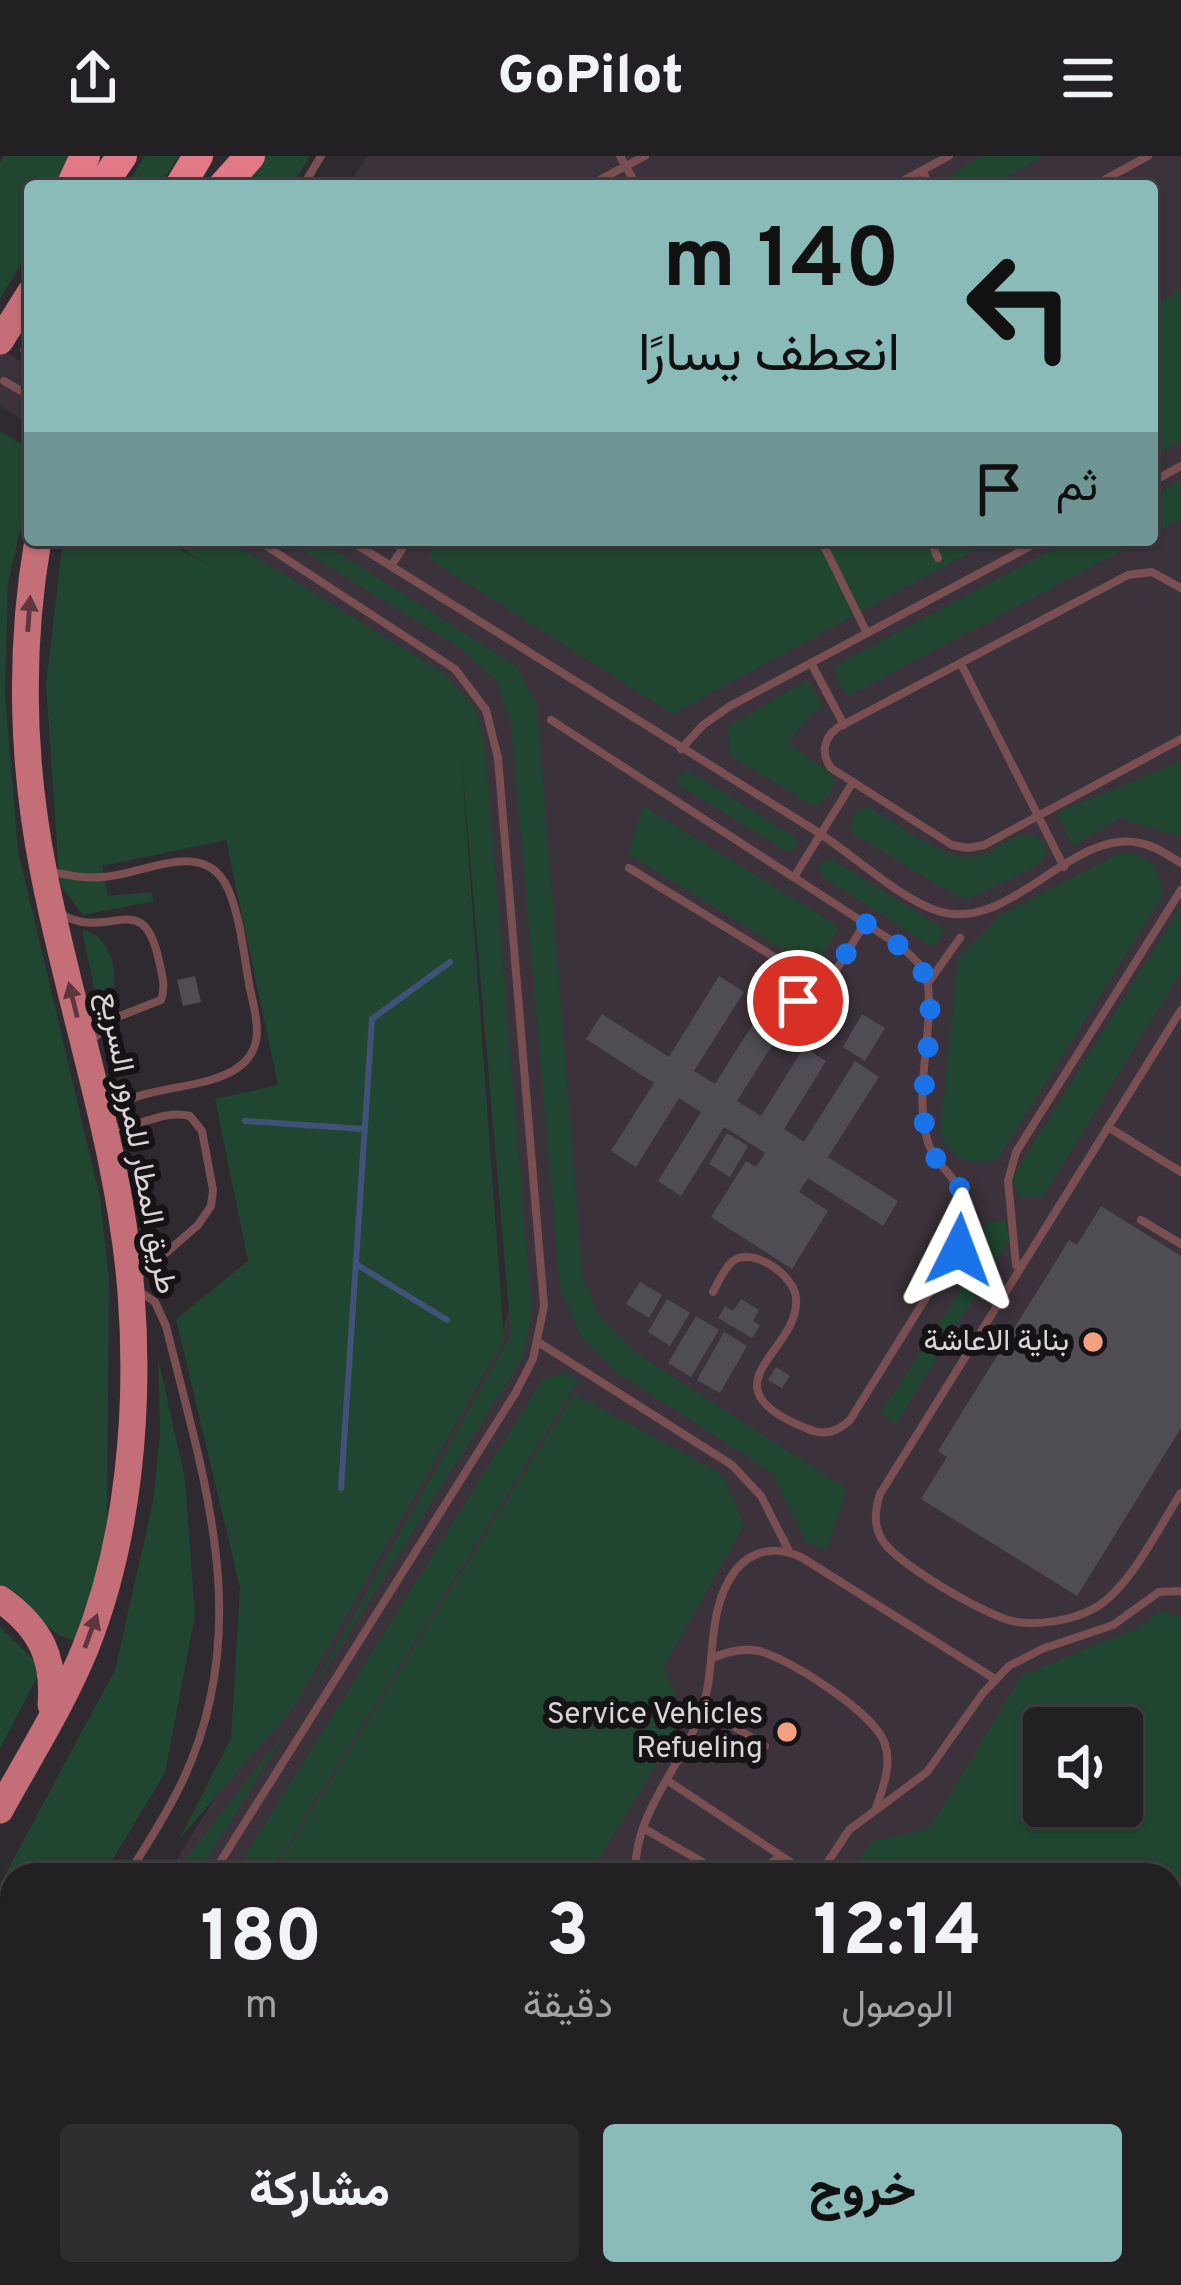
<!DOCTYPE html>
<html lang="ar">
<head>
<meta charset="utf-8">
<style>
	body { margin:0; font-family:Overpass,Vazirmatn,sans-serif; background:#2f2d30; color:#f1f3f6; direction:rtl; height:100vh; display:flex; flex-direction:column; font-size:45px; white-space:nowrap }
	* { box-sizing:border-box; margin:0 }
	p { font-size:39px; color:#a3a3a6 }
	.icon { flex:none; width:66px; height:66px; fill:none; stroke:currentColor; stroke-width:2; stroke-linecap:round; stroke-linejoin:round }
	.map { position:relative; flex:1; overflow:hidden; direction:ltr }
	.drawer { position:absolute; left:0px; top:1707px; width:1182px; height:423px; display:flex; flex-direction:column; background:#232023; border-radius:36px 36px 0 0; box-shadow:0 3px 9px #0004,0 0 0 3px #403e41; direction:rtl }
	.drawer>* { flex:none }
	.hud { position:absolute; left:24px; top:24px; width:1134px; height:366px; border-radius:12px; box-shadow:0 3px 9px #0004,0 0 0 3px #403e41; direction:rtl; background:#8bbbb9; color:#111; overflow:hidden }
	.fabs { position:absolute; left:1023px; top:1551px; display:grid; gap:24px }
	.fabs a { display:grid; place-items:center; width:120px; height:120px; border-radius:12px; background:#232023; box-shadow:0 3px 9px #0004,0 0 0 3px #403e41; font-size:60px }
	.pin { position:absolute; display:grid; place-items:center; width:102px; height:102px; color:#fff; margin:-51px; border:6px solid #fff; border-radius:50%; box-shadow:0 3px 12px #0007 }
	.me { position:absolute; width:132px; margin:-66px; rotate:3deg; stroke-linejoin:round; filter:drop-shadow(0 0 9px #0008) }
	.turn { display:flex; align-items:center; gap:42px; height:252px; padding:0 60px; font-size:54px }
	.turn .icon { width:156px; height:156px; stroke-width:2.5 }
	.turn b { display:block; font-size:84px; line-height:102px }
	.then { display:flex; align-items:center; height:114px; padding:0 60px; background:#0003; gap:24px; font-size:45px }
	.eta { display:flex; justify-content:space-evenly; align-items:center; height:204px; text-align:center }
	.eta b { font-size:72px; font-weight:800; line-height:84px }
	.action { display:flex; gap:24px; margin-top:auto; padding:24px 60px }
	.action a { flex:1; height:138px; border-radius:12px; background:#8bbbb9; color:#111; font-size:48px; font-weight:800; line-height:138px; text-align:center }
	.action a+a { background:#2f2d30; color:#f1f3f6 }
	header { display:flex; justify-content:space-between; align-items:center; height:156px; padding:0 60px; background:#232023; font-size:54px; font-weight:800 }
	.map>svg:first-child { display:block }
</style>
</head>
<body>
<header><svg class="icon" aria-label="menu" viewBox="0 0 24 24"><path d="M4 6h16M4 12h16M4 18h16"/></svg>GoPilot<svg class="icon" aria-label="share" viewBox="0 0 24 24"><path d="M12 15V3M7 8l5-5 5 5M5 13v7h14v-7"/></svg></header>
<div class="map">
<svg width="1181" height="2129" viewBox="0 0 1181 2129">
	<rect width="100%" height="100%" fill="#2f2a2f"/>
	<!-- built -->
	<g fill="#3c323b" fill-rule="evenodd">
		<path d="M 368,0 L 1181,0 L 1181,2129 L 0,2129 L 0,1985 L 12,1966 L 12,2118 L 1170,2118 L 1170,1719 L 167,1719 L 502,1179 L 509,1150 L 461,548 L 208,384 L 1152,384 L 1152,30 L 347,30 ZM 1044,1572 L 1122,1572 L 1122,1650 L 1044,1650 Z"/>
		<path d="M 0,193 L 30,211 L 30,269 L 0,249 Z"/>
	</g>
	<!-- green -->
	<g fill="#204631" fill-rule="evenodd">
		<path d="M 4,0 L 75,0 L 62,30 L 30,30 L 30,93 L 0,143 L 0,7 Z"/>
		<path d="M 145,0 L 178,0 L 160,30 L 126,30 Z"/>
		<path d="M 261,0 L 310,0 L 292,30 L 233,30 Z"/>
		<path d="M 981,0 L 1043,0 L 993,30 L 952,30 L 954,16 Z"/>
		<path d="M 1181,133 L 1181,285 L 1152,300 L 1152,145 L 1157,148 Z"/>
		<path d="M 0,275 L 30,293 L 30,329 L 8,427 L 5,539 L 18,695 L 100,1042 L 109,1124 L 107,1368 L 91,1452 L 79,1485 L 60,1480 L 0,1433 Z"/>
		<path d="M 1181,324 L 1181,363 L 1152,379 L 1152,340 Z"/>
		<path d="M 63,384 L 163,384 L 216,413 L 167,384 L 228,384 L 443,517 L 473,549 L 484,580 L 532,1155 L 523,1201 L 298,1558 L 511,1179 L 461,596 L 504,1183 L 295,1549 L 180,1682 L 231,1582 L 240,1432 L 176,1163 L 248,1105 L 215,943 L 278,929 L 226,684 L 102,710 L 108,740 L 151,736 L 154,745 L 83,759 L 61,730 L 59,719 L 46,528 Z"/>
		<path d="M 286,384 L 318,384 L 516,510 L 537,549 L 583,1124 L 598,1158 L 634,1196 L 847,1333 L 827,1394 L 806,1386 L 772,1317 L 616,1216 L 581,1180 L 560,1133 L 511,569 L 496,524 L 460,492 Z"/>
		<path d="M 436,384 L 993,384 L 673,558 L 429,403 Z"/>
		<path d="M 1070,384 L 1142,384 L 849,540 C 840,531 835,524 835,511 L 842,506 Z"/>
		<path d="M 808,524 L 823,551 L 810,559 L 787,587 L 827,614 L 835,624 L 830,639 L 815,651 L 729,599 L 728,570 Z"/>
		<path d="M 1181,605 L 1181,681 L 1120,662 L 1072,690 L 1057,657 Z"/>
		<path d="M 687,614 L 796,682 L 798,689 L 789,697 L 679,629 L 678,622 Z"/>
		<path d="M 643,650 L 839,771 L 814,813 L 628,698 Z"/>
		<path d="M 867,650 C 897,667 934,699 969,701 C 999,703 1016,661 1045,687 L 1045,701 L 1034,711 L 969,743 L 958,741 L 852,677 C 849,664 854,655 867,650 Z"/>
		<path d="M 1131,697 L 1154,708 L 1162,731 L 1161,742 L 999,1001 C 974,1014 952,1003 940,979 L 958,802 L 1001,759 L 1118,698 Z"/>
		<path d="M 831,703 L 946,774 L 933,791 L 821,720 L 820,707 Z"/>
		<path d="M 1181,750 L 1181,816 L 1042,1042 L 1020,1041 L 1011,1024 Z"/>
		<path d="M 82,774 C 107,777 117,809 114,832 C 113,843 106,851 100,860 Z"/>
		<path d="M 987,1066 L 1006,1066 L 1010,1083 L 896,1268 L 881,1256 L 984,1098 L 974,1089 Z"/>
		<path d="M 158,1202 L 185,1323 L 195,1459 L 165,1617 L 103,1719 L 12,1719 L 12,1868 L 0,1888 L 0,1728 L 115,1514 L 153,1346 L 160,1277 Z"/>
		<path d="M 564,1216 L 578,1225 L 268,1719 L 233,1719 L 542,1224 Z"/>
		<path d="M 574,1238 L 722,1318 L 744,1369 L 664,1510 L 684,1563 L 589,1719 L 271,1719 Z"/>
		<path d="M 1158,1455 L 1181,1460 L 1181,1849 L 1170,1866 L 1170,1719 L 851,1719 L 872,1685 L 929,1673 L 1022,1519 L 1140,1471 ZM 1044,1572 L 1122,1572 L 1122,1650 L 1044,1650 Z"/>
		<path d="M 0,1471 L 34,1504 L 37,1521 L 0,1593 Z"/>
		<path d="M 291,1568 L 197,1719 L 173,1719 Z"/>
		<path d="M 21,2118 L 537,2118 L 530,2129 L 14,2129 Z"/>
		<path d="M 601,2118 L 1007,2118 L 1000,2129 L 594,2129 Z"/>
	</g>
	<g fill="none" stroke-linecap="round" stroke-linejoin="round">
		<!-- stream -->
		<g stroke="#405278" stroke-width="6">
			<path d="M 245,965 L 364,973"/>
			<path d="M 356,1108 L 447,1164"/>
			<path d="M 341,1332 L 372,863 L 450,806"/>
		</g>
		<!-- taxiway -->
		<g stroke="#645f64" stroke-width="48">
			<path d="M 1170,1987 L 1181,1968"/>
			<path d="M 1084,2129 L 1090,2118"/>
		</g>
	</g>
	<!-- building -->
	<g fill="#4f4c53">
		<path d="M 195,820 L 201,846 L 183,850 L 177,824 Z"/>
		<path d="M 719,820 L 744,836 L 694,915 L 715,928 L 758,860 L 781,875 L 737,945 L 761,960 L 804,891 L 826,905 L 784,973 L 804,986 L 855,905 L 879,921 L 828,1001 L 898,1045 L 883,1070 L 808,1022 L 799,1036 L 828,1055 L 792,1113 L 711,1061 L 746,1005 L 756,1011 L 765,997 L 724,971 L 681,1040 L 658,1025 L 701,956 L 679,942 L 636,1011 L 611,995 L 654,927 L 586,883 L 602,858 L 669,901 Z"/>
		<path d="M 862,858 L 885,872 L 865,905 L 843,891 Z"/>
		<path d="M 727,977 L 748,990 L 730,1021 L 709,1008 Z"/>
		<path d="M 1101,1050 L 1181,1100 L 1181,1272 L 1077,1440 L 921,1343 L 947,1301 L 938,1295 L 1069,1084 L 1077,1089 Z"/>
		<path d="M 640,1126 L 662,1139 L 649,1162 L 626,1148 Z"/>
		<path d="M 667,1143 L 690,1157 L 670,1190 L 648,1176 Z"/>
		<path d="M 741,1143 L 759,1154 L 753,1165 L 760,1169 L 752,1182 L 718,1162 L 725,1150 L 733,1155 Z"/>
		<path d="M 696,1160 L 719,1174 L 691,1221 L 668,1207 Z"/>
		<path d="M 724,1176 L 747,1190 L 720,1237 L 697,1224 Z"/>
		<path d="M 776,1211 L 790,1220 L 782,1232 L 768,1224 Z"/>
	</g>
	<g fill="none" stroke-linecap="round" stroke-linejoin="round">
		<!-- lane -->
		<g stroke="#794f52" stroke-width="8">
			<path d="M 620,0 L 637,30"/>
			<path d="M 922,15 L 931,30"/>
			<path d="M 303,30 L 321,0"/>
			<path d="M 588,30 L 645,0"/>
			<path d="M 893,30 L 949,0"/>
			<path d="M 1093,30 L 1148,0"/>
			<path d="M 24,194 L 30,197"/>
			<path d="M 4,225 L 30,240"/>
			<path d="M 1152,326 L 1181,310"/>
			<path d="M 349,384 C 505,481 660,578 816,675 C 851,697 901,744 938,755 C 1010,778 1071,672 1140,687 C 1155,690 1168,699 1181,707"/>
			<path d="M 821,384 L 867,477"/>
			<path d="M 930,384 L 938,402"/>
			<path d="M 391,410 L 408,384"/>
			<path d="M 1181,432 L 1152,416 L 1128,419 L 837,572 C 823,583 821,598 831,612 L 952,689 L 968,692 L 984,689 L 1181,583"/>
			<path d="M 811,507 L 844,569"/>
			<path d="M 961,508 L 1064,711"/>
			<path d="M 551,564 L 903,792 L 919,808 L 928,829 C 933,877 915,931 926,979 C 935,1021 975,1020 965,1079 L 850,1264 C 837,1276 825,1280 808,1273 C 698,1229 801,1196 796,1142 C 795,1120 753,1090 733,1105 C 724,1112 718,1127 713,1136"/>
			<path d="M 681,593 L 703,569 L 730,550 L 1042,384"/>
			<path d="M 629,712 L 797,815 L 810,838"/>
			<path d="M 48,715 C 67,719 85,723 103,721 C 144,719 205,680 228,733 C 241,763 244,801 250,833 C 256,860 266,890 240,910 C 206,936 147,927 109,954"/>
			<path d="M 794,721 L 853,626"/>
			<path d="M 59,757 C 109,788 143,728 159,805 C 162,819 166,830 161,844 L 115,862 L 91,885"/>
			<path d="M 928,827 L 960,782"/>
			<circle cx="810" cy="853" r="15"/>
			<path d="M 819,842 L 865,767"/>
			<path d="M 1181,854 L 880,1338 C 875,1353 873,1368 881,1382 C 893,1406 985,1459 1012,1465 C 1036,1470 1071,1465 1093,1453 C 1129,1434 1159,1371 1181,1337"/>
			<path d="M 109,971 C 138,974 160,953 190,960 L 202,975 L 213,1034 L 211,1050 L 198,1069 L 136,1123"/>
			<path d="M 1108,971 L 1181,1016"/>
			<path d="M 1141,1064 L 1181,1088"/>
			<path d="M 1016,1109 L 1008,1025 L 1016,996 L 1181,734"/>
			<path d="M 538,1186 L 732,1309 L 761,1340 L 789,1395"/>
			<path d="M 713,1502 C 728,1495 743,1492 759,1495 C 789,1502 876,1558 885,1588 C 892,1610 883,1631 876,1652"/>
			<path d="M 703,1551 L 765,1590"/>
			<path d="M 668,1625 L 810,1719"/>
			<path d="M 643,1672 L 725,1719"/>
			<path d="M 128,1719 C 147,1688 167,1658 183,1624 C 255,1470 204,1324 166,1170 L 155,1146 L 139,1135"/>
			<path d="M 212,1719 L 516,1236 L 533,1203 L 544,1150 L 498,602 L 486,554 L 455,513 L 257,384"/>
			<path d="M 636,1719 C 631,1661 682,1610 701,1557 C 718,1510 704,1457 735,1415 C 752,1393 776,1390 801,1401 L 995,1523"/>
			<path d="M 754,1719 L 781,1700"/>
			<path d="M 819,1719 L 849,1674 L 927,1616 L 983,1537 L 1009,1510 L 1042,1493 L 1113,1469 L 1159,1436 L 1181,1435"/>
			<path d="M 1170,1898 L 1181,1880"/>
			<path d="M 0,1924 L 12,1905"/>
			<path d="M 0,2057 L 12,2038"/>
			<path d="M 565,2129 L 572,2118"/>
			<path d="M 1024,2129 L 1031,2118"/>
		</g>
		<!-- primary -->
		<g stroke="#c46e77" stroke-width="27">
			<path d="M 0,185 L 30,137"/>
			<path d="M 0,1443 C 40,1471 55,1501 51,1549"/>
			<path d="M 0,1654 C 29,1601 62,1549 85,1493 C 129,1384 140,1253 131,1136 C 120,994 71,857 44,718 C 22,609 19,494 38,384"/>
		</g>
		<!-- highway -->
		<g stroke="#e17a86" stroke-width="30">
			<path d="M 71,30 L 85,0"/>
			<path d="M 101,30 L 122,0"/>
			<path d="M 180,30 L 198,0"/>
			<path d="M 223,30 L 250,0"/>
		</g>
	</g>
	<!-- one-way arrows -->
	<defs><path id="oneway-solid" d="M-6-.8H1V-3.2L6.5 0L1 3.2V.8H-6Z" transform="scale(3)"/></defs>
	<g fill="#5c373d">
		<use href="#oneway-solid" transform="translate(29 458) rotate(-86)"/>
		<use href="#oneway-solid" transform="translate(73 844) rotate(-104)"/>
		<use href="#oneway-solid" transform="translate(91 1475) rotate(-70)"/>
	</g>
	<g fill="none" stroke-linecap="round" stroke-linejoin="round">
		<!-- route -->
		<path stroke="#1a73e8" stroke-width="21" stroke-dasharray="0 37.8" d="M 798,845 L 810,838 L 819,842 L 865,767 C 887,782 915,795 925,821 C 940,863 916,933 926,978 C 935,1027 988,1023 959,1094"/>
	</g>
	<!-- markers -->
	<g fill="#f3a081" stroke="#161316" stroke-width="4.5">
		<circle cx="1093" cy="1186" r="12"/>
		<circle cx="787" cy="1576" r="12"/>
	</g>
	<g text-anchor="middle" dominant-baseline="central" stroke-width="12" stroke-linejoin="round" paint-order="stroke">
		<!-- street labels -->
		<g font-size="30" fill="#d8d4d8" stroke="#161316">
			<text transform="translate(136 987) rotate(79)">طريق المطار للمرور السريع</text>
		</g>
		<!-- poi labels -->
		<g font-size="30" fill="#d8d4d8" stroke="#161316" text-anchor="end">
			<text x="1069" y="1186">بناية الاعاشة</text>
			<text x="763" y="1559">Service Vehicles<tspan x="763" dy="34">Refueling</tspan></text>
		</g>
	</g>
</svg>
<div class="fabs">
<a><svg class="icon" aria-label="sound" viewBox="0 0 24 24"><path d="M4 9h4l5-4v14l-5-4H4zM17 9q2 3 0 6"/></svg></a>
</div>
<div class="pin" style="left:798px;top:845px;background:#d93025"><svg class="icon" aria-label="arrive" viewBox="0 0 24 24"><path d="M6 21V4h12l-3 4 3 4H6"/></svg></div>
<svg class="me" style="left:959px;top:1094px" viewBox="-20 -20 40 40"><path d="M0-17L14 15 0 8-14 15z" fill="#1a73e8" stroke="#fff" stroke-width="4"/></svg>
<div class="hud">
<div class="turn"><svg class="icon" aria-label="left" viewBox="0 0 24 24"><path d="M17 20v-9H6M10 6l-5 5 5 5"/></svg><div><b>140 m</b>انعطف يسارًا</div></div>
<div class="then">ثم<svg class="icon" aria-label="arrive" viewBox="0 0 24 24"><path d="M6 21V4h12l-3 4 3 4H6"/></svg></div>
</div>
<section class="drawer">
<div class="eta">
<div><b>12:14</b><p>الوصول</p></div>
<div><b>3</b><p>دقيقة</p></div>
<div><b>180</b><p>m</p></div>
</div>
<div class="action"><a>خروج</a><a>مشاركة</a></div>
</section>
</div>
</body>
</html>
